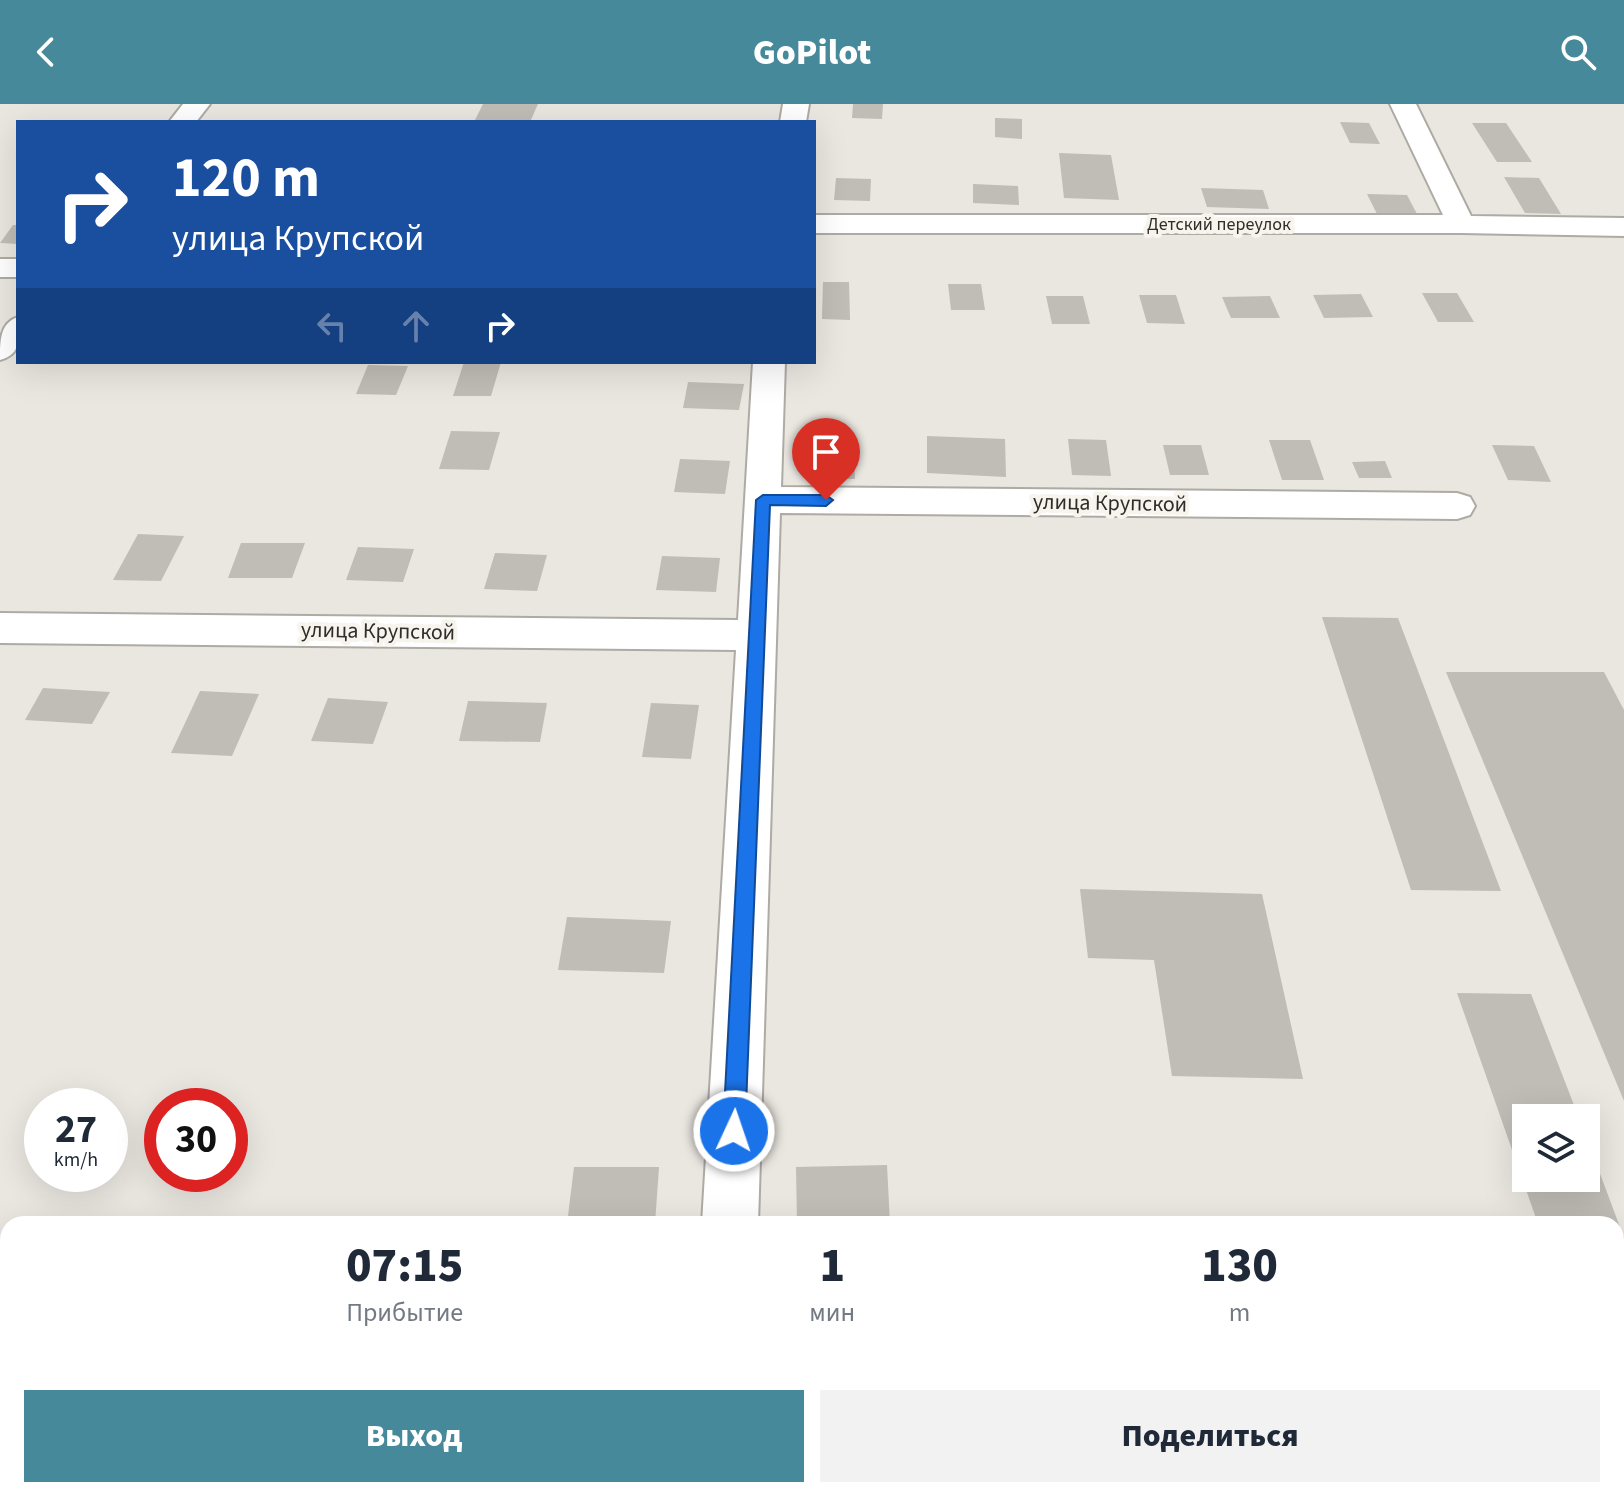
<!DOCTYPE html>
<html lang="ru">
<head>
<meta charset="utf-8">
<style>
	body { margin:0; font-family:"Source Sans 3",sans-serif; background:#f2f2f3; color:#1f2937; height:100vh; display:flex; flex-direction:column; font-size:30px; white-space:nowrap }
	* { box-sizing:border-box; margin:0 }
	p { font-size:26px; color:#747a83 }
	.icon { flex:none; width:44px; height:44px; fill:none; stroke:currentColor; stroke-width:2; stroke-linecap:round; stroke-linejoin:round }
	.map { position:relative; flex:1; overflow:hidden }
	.details { position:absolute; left:0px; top:1112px; width:1624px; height:282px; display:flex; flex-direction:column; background:#fff; border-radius:24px 24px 0 0; box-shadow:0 8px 32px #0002 }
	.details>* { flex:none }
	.guide { position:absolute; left:16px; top:16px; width:800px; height:244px; border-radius:0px; box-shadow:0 8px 32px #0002; background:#1a4fa0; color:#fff; overflow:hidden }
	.controls { position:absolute; left:1512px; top:1000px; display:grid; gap:16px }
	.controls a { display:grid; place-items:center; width:88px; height:88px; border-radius:0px; background:#fff; box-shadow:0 8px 32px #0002; font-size:40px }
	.speed { position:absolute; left:24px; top:984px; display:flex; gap:16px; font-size:40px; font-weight:700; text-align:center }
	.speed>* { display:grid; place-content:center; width:104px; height:104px; border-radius:50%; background:#fff; box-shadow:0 8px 32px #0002; line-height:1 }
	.speed small { font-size:20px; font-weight:400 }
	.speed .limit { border:12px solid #d22; background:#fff; color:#111 }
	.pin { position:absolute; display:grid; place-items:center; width:68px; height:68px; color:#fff; margin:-82px -34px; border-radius:50% 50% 50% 0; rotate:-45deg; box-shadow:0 0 8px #0007 }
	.pin .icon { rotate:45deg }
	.me { position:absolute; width:88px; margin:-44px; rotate:3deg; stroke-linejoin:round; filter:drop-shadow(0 0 6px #0008) }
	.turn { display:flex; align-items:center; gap:28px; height:168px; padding:0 24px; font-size:36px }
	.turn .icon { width:104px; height:104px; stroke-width:2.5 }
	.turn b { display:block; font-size:56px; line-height:68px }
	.lanes { display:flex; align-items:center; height:76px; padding:0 24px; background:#0003; justify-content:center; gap:40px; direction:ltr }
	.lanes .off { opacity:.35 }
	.eta { display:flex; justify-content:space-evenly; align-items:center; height:136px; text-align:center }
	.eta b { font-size:48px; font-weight:800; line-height:56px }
	.cta { display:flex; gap:16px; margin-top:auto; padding:16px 24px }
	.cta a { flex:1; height:92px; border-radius:0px; background:#46899a; color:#fff; font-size:32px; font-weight:800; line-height:92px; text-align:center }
	.cta a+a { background:#f2f2f3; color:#1f2937 }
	header { display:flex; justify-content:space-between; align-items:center; height:104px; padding:0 24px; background:#46899a; color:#fff; font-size:36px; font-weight:800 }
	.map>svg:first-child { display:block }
</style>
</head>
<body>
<header><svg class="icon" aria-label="back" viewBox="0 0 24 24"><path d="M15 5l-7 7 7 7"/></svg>GoPilot<svg class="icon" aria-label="search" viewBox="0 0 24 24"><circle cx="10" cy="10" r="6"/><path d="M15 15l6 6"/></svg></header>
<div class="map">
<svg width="1624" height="1393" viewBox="0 0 1624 1393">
	<rect width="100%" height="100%" fill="#eae6e0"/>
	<!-- building -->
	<g fill="#c0bcb6">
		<path d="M 483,0 L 538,0 L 530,18 L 474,18 Z"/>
		<path d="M 853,0 L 883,0 L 882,15 L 852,14 Z"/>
		<path d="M 995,14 L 1022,15 L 1022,35 L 995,33 Z"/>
		<path d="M 1340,18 L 1369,19 L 1380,40 L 1350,39 Z"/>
		<path d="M 1472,19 L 1506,19 L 1532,58 L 1497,58 Z"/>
		<path d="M 1059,49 L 1111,51 L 1119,96 L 1064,94 Z"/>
		<path d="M 1504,73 L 1539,74 L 1561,110 L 1525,109 Z"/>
		<path d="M 836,74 L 871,75 L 870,97 L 834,96 Z"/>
		<path d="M 973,80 L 1018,82 L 1019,101 L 973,99 Z"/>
		<path d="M 1201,84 L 1263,86 L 1269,105 L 1207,103 Z"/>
		<path d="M 1367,90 L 1407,91 L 1417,110 L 1377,110 Z"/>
		<path d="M 13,121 L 18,121 L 18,140 L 0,139 Z"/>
		<path d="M 823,178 L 849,178 L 850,216 L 822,215 Z"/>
		<path d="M 948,180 L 981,180 L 985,206 L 951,206 Z"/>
		<path d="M 1422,189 L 1457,189 L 1474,218 L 1438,218 Z"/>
		<path d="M 1361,190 L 1373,213 L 1324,214 L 1313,191 Z"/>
		<path d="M 1139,191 L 1176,191 L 1185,220 L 1147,219 Z"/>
		<path d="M 1046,192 L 1083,192 L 1090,220 L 1052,220 Z"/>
		<path d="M 1270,192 L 1280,214 L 1231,214 L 1222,193 Z"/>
		<path d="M 464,258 L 501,258 L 491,292 L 453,292 Z"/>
		<path d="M 368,261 L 408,262 L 396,291 L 356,290 Z"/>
		<path d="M 688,278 L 744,280 L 739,306 L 683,304 Z"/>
		<path d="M 451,327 L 500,328 L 489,366 L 439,365 Z"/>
		<path d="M 927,332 L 1005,335 L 1006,373 L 927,369 Z"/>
		<path d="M 1068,335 L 1106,336 L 1111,372 L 1072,371 Z"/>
		<path d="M 811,336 L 853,336 L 855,375 L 811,375 Z"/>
		<path d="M 1269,336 L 1310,336 L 1324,376 L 1282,376 Z"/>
		<path d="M 1163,341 L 1201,341 L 1209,371 L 1170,371 Z"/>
		<path d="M 1492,341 L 1534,342 L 1551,378 L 1508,376 Z"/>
		<path d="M 680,355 L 730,357 L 725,390 L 674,388 Z"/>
		<path d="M 1385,357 L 1392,374 L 1359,374 L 1352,358 Z"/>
		<path d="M 138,430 L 184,432 L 161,477 L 113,476 Z"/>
		<path d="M 241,439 L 305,439 L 292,474 L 228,474 Z"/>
		<path d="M 358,443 L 414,445 L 403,478 L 346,476 Z"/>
		<path d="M 495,449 L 547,451 L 537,487 L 484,485 Z"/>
		<path d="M 662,452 L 720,454 L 716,488 L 656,486 Z"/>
		<path d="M 1322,513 L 1398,514 L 1501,787 L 1411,786 Z"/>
		<path d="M 1446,568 L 1604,568 L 1624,606 L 1624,997 Z"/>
		<path d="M 43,584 L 110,588 L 92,620 L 25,616 Z"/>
		<path d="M 200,587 L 259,590 L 232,652 L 171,649 Z"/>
		<path d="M 328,594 L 388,598 L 373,640 L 311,637 Z"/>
		<path d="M 468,597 L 547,599 L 540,638 L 459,637 Z"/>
		<path d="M 651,599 L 699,601 L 691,655 L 642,653 Z"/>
		<path d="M 1080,785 L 1262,790 L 1303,975 L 1172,972 L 1154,856 L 1088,854 Z"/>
		<path d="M 567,813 L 671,817 L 664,869 L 558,866 Z"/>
		<path d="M 1457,889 L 1531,890 L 1579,1014 L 1526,1014 L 1526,1074 L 1586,1074 L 1586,1032 L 1624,1134 L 1616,1134 L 1616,1120 L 1538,1120 Z"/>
		<path d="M 887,1061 L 890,1120 L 797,1120 L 796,1063 Z"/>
		<path d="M 574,1063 L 659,1063 L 655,1120 L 567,1120 Z"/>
		<path d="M 210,1113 L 209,1120 L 172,1120 L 172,1118 Z"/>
	</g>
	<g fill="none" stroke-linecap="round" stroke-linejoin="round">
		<defs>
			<g id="minor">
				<path d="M 183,0 L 210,0 L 196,18 L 169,18 Z"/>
				<path d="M 783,0 L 809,0 L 806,18 L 780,18 Z"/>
				<path d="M 1390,0 L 1416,0 L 1471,112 L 1624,114 L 1624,132 L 1461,129 L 814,129 L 814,111 L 1443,111 Z"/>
				<rect x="0" y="155" width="18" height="18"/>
				<path d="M 18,213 C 18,233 23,250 0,256 C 0,236 0,219 18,213 Z"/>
				<path d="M 753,258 L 785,258 L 781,383 L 1457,389 L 1470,393 L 1475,402 L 1470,411 L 1457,415 L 780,409 L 758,1120 L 702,1120 L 736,546 L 0,539 L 0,509 L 738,516 Z"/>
				<path d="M 0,1336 L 8,1336 L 8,1386 L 31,1386 L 30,1389 L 20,1393 L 0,1393 Z"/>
				<path d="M 687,1386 L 749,1386 L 750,1393 L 688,1393 Z"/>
				<path d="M 1095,1386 L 1444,1386 L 1447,1393 L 1098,1393 Z"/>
			</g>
		</defs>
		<!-- minor casing -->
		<use href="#minor" stroke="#aeaaa4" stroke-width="4"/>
		<!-- minor -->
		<use href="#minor" fill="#fff" fill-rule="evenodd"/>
	</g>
	<!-- route -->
	<path fill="#1a73e8" stroke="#114b97" stroke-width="2" d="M 763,391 L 826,391 L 833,396 L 826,402 L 770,401 L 745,1027 L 742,1035 L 734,1038 L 726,1035 L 723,1027 L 756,396 Z"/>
	<g text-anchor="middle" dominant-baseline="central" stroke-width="8" stroke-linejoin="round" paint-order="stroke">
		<!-- far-street labels -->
		<g font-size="18" fill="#2e2d2a" stroke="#f7f3ed">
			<text x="1219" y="120">Детский переулок</text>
		</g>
		<!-- street labels -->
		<g font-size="22" fill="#2e2d2a" stroke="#f7f3ed">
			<text transform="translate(1110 399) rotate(1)">улица Крупской</text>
			<text transform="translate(378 527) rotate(1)">улица Крупской</text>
		</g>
	</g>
</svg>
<div class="controls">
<a><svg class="icon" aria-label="layers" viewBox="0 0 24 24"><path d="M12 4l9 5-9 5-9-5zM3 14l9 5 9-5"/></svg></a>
</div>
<div class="speed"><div>27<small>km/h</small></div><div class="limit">30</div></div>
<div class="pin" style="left:826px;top:396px;background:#d93025"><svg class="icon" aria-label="arrive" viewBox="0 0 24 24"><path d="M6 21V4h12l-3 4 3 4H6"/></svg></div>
<svg class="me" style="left:734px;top:1027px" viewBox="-20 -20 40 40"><circle r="17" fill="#1a73e8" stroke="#fff" stroke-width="3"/><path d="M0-11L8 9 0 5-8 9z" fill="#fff"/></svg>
<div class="guide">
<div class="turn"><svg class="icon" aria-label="right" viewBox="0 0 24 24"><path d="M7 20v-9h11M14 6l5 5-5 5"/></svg><div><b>120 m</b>улица Крупской</div></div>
<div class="lanes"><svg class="icon off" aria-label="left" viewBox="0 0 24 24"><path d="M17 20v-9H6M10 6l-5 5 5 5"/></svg><svg class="icon off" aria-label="ahead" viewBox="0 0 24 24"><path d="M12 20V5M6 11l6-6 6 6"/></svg><svg class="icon" aria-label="right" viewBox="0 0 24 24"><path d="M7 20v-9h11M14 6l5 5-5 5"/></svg></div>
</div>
<section class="details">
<div class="eta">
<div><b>07:15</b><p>Прибытие</p></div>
<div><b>1</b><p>мин</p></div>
<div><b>130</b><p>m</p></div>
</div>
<div class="cta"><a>Выход</a><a>Поделиться</a></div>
</section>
</div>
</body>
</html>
